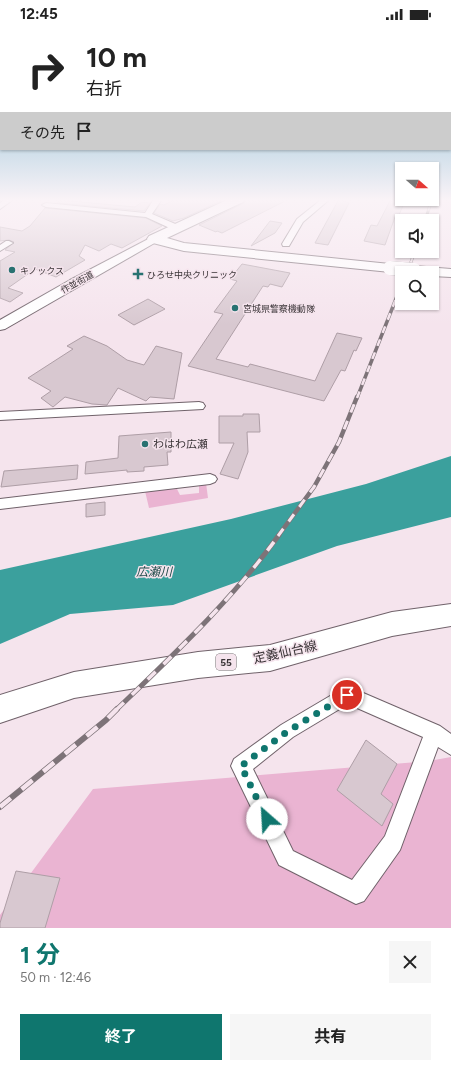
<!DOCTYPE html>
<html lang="ja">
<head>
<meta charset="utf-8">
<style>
	body { margin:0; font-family:Figtree,"Noto Sans JP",sans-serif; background:#f6f6f6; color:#222; height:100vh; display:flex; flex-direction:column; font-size:15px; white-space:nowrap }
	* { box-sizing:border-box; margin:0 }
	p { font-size:13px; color:#767676 }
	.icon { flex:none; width:22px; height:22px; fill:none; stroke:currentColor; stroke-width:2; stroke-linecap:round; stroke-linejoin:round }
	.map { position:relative; height:900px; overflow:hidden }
	.details { display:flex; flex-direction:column; background:#fff; flex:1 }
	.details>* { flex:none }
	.hud { position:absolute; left:0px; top:0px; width:451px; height:122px; box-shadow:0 1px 3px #0004; background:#fff; color:#222; overflow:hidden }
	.needle { width:26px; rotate:110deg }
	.tools { position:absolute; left:395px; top:134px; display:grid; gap:8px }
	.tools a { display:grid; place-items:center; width:44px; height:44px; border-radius:0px; background:#fff; box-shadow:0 1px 3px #0004; font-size:20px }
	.pin { position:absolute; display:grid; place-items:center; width:34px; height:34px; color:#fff; margin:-17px; border:2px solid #fff; border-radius:50%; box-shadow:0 1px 4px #0007 }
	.me { position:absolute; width:44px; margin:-22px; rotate:334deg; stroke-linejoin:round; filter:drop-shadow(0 0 3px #0008) }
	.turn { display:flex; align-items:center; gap:14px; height:84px; padding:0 20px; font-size:18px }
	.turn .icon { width:52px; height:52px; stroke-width:2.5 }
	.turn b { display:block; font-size:28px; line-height:34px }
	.then { display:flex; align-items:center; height:38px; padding:0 20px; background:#0003; gap:8px; font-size:15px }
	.round { display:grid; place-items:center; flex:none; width:42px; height:42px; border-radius:0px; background:#f6f6f6 }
	.summary { display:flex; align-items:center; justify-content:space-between; height:68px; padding:0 20px }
	h1 { font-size:24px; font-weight:700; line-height:30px; color:#0f766e }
	.button { display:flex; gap:8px; margin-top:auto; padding:8px 20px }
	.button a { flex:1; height:46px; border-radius:0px; background:#0f766e; color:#fff; font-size:16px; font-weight:700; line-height:46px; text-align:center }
	.button a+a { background:#f6f6f6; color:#222 }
	.status { display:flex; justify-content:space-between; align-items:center; height:28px; padding:0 20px; background:#fff; direction:ltr }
	.status svg { height:11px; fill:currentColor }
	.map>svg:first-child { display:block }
</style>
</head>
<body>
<div class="status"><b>12:45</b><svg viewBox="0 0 49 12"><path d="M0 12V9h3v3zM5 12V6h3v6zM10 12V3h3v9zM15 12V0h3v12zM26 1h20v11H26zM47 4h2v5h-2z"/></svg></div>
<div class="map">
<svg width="451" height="900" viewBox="0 0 451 900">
	<rect width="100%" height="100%" fill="#f5e4ed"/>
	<!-- green -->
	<g fill="#eab4d2">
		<path d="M 206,455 L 208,470 L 149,480 L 145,463 L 177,461 L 180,467 L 199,465 L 199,456 Z"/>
		<path d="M 451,729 L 451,900 L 0,900 L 0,887 L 93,761 L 429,733 Z"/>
	</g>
	<!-- water -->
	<path fill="#3ba09d" d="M 451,428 L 451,489 L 337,518 L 173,577 L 70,586 L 0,616 L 0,542 L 231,491 L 366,456 Z"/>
	<!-- building -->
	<g fill="#d8c8d0" stroke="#ae9ea6">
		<path d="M 176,171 L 225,171 L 184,190 L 173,193 L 154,185 L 160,176 L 164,177 Z"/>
		<path d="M 246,171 L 289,171 L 222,205 L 217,203 L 216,204 L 199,197 L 244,175 Z"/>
		<path d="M 339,171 L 349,175 L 328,217 L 315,215 Z"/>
		<path d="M 391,171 L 406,171 L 398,189 L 395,189 L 385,217 L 364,213 L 371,197 L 377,198 Z"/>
		<path d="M 60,172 L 135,179 L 142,174 L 150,175 L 144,183 L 57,175 Z"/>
		<path d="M 45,180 L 146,190 L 162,198 L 122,220 L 111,216 L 99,223 L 85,217 L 79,228 L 85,232 L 56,249 L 35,241 L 8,260 L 23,265 L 10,274 L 0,270 L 0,233 L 15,224 L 5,222 L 14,214 L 9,212 L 0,213 L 0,199 L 22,203 L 30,198 Z"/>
		<path d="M 270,193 L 282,195 L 275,205 L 251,218 Z"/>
		<path d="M 242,236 L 290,245 L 282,259 L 270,256 L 268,259 L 263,258 L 216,331 L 248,339 L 250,336 L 315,353 L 337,305 L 362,310 L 356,323 L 354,322 L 345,343 L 341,342 L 324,373 L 188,338 L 223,286 L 214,284 L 237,253 L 230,251 Z"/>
		<path d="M 148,271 L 165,281 L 134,297 L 118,287 Z"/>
		<path d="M 84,308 L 107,318 L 127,332 L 144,337 L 156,318 L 182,325 L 174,371 L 150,369 L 146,373 L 118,360 L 107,377 L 92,376 L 65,369 L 53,379 L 41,370 L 51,363 L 28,350 L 73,321 L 67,318 Z"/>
		<path d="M 243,386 L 259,386 L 260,404 L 247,404 L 248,424 L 238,451 L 220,446 L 234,415 L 219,415 L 219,388 L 243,388 Z"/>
		<path d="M 171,404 L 171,424 L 167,424 L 168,437 L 144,439 L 144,443 L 127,444 L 127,442 L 85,446 L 86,434 L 118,430 L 119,408 Z"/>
		<path d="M 78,437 L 77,451 L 1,459 L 4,443 Z"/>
		<path d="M 105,474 L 105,487 L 86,489 L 86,476 Z"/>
		<path d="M 366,712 L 397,736 L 381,766 L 393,776 L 382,798 L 337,762 Z"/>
		<path d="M 16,843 L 60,850 L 45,900 L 0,900 L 0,895 Z"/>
	</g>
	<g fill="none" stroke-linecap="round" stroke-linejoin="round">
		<defs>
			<g id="street">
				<path d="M 6,171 L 14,171 L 0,181 L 0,175 Z"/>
				<path d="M 154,171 L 162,171 L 152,186 L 180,198 L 180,202 L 174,202 L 146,189 L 46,179 L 42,177 L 46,175 L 145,185 Z"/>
				<path d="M 322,171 L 330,171 L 303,194 L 289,218 L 283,218 L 282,216 L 297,191 Z"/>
				<path d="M 6,213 L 9,213 L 13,215 L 0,223 L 0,217 Z"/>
				<path d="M 199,374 L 203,375 L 205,378 L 203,381 L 0,392 L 0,384 Z"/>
				<path d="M 210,446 L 215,448 L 217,451 L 215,454 L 210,456 L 0,481 L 0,471 Z"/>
				<path d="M 347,658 L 440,698 L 451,706 L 451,727 L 438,719 L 400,822 L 364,873 L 356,876 L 279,837 L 231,738 L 234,731 L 281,697 ZM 348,676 L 423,709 L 385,808 L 352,852 L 293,823 L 253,741 L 293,709 Z"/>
			</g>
			<path id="secondary" d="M 154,208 L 160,211 L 158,213 L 5,301 L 0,302 L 0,292 L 70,252 Z"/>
			<path id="primary" d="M 451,576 L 451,598 L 392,608 L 270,643 L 198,650 L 74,670 L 0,695 L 0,667 L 74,644 L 198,624 L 270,617 L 392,584 Z"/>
			<g id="highway">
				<path d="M 229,171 L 245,171 L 243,174 L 167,210 L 184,215 L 390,236 L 395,237 L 397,240 L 395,243 L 390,244 L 184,223 L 149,214 L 147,211 L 149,208 Z"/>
				<path d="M 414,238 L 451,241 L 451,249 L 432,248 L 432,245 L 409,245 L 407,242 L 409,239 Z"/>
			</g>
		</defs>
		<!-- street casing -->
		<use href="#street" stroke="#70626a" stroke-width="2"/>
		<!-- secondary casing -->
		<use href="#secondary" stroke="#70626a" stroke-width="2"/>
		<!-- primary casing -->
		<use href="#primary" stroke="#70626a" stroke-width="2"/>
		<!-- highway casing -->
		<use href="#highway" stroke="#70626a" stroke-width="2"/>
		<!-- street -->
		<use href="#street" fill="#fff" fill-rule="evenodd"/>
		<!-- secondary -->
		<use href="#secondary" fill="#fff" fill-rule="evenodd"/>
		<!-- primary -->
		<use href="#primary" fill="#fff" fill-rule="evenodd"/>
		<!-- highway -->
		<use href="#highway" fill="#fff" fill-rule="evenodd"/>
		<defs>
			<g id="rail-far4">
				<path d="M 425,193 L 432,171"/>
				<path d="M 407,245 L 415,223"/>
				<path d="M 401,259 L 402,257"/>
			</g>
			<path id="rail-far3" d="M 357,370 L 401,258"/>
			<path id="rail-far2" d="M 278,508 L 314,459 L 339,414 L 357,369"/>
			<path id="rail-far1" d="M 116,682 C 173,627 232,572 279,507"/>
			<path id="rail" d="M 0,779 L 106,692 L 117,681"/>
		</defs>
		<!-- rail-far4 casing -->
		<use href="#rail-far4" stroke="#7d7378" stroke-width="3"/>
		<!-- rail-far3 casing -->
		<use href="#rail-far3" stroke="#7d7378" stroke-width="3.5"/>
		<!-- rail-far2 casing -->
		<use href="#rail-far2" stroke="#7d7378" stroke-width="4.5"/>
		<!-- rail-far1 casing -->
		<use href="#rail-far1" stroke="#7d7378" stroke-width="5"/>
		<!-- rail casing -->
		<use href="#rail" stroke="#7d7378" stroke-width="6"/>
		<!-- rail-far4 -->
		<use href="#rail-far4" stroke="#f5e4ed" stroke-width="2" stroke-dasharray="5.5" stroke-linecap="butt"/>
		<!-- rail-far3 -->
		<use href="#rail-far3" stroke="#f5e4ed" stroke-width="2.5" stroke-dasharray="7" stroke-linecap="butt"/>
		<!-- rail-far2 -->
		<use href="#rail-far2" stroke="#f5e4ed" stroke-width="3" stroke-dasharray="9" stroke-linecap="butt"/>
		<!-- rail-far1 -->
		<use href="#rail-far1" stroke="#f5e4ed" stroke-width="3.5" stroke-dasharray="11" stroke-linecap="butt"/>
		<!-- rail -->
		<use href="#rail" stroke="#f5e4ed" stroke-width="4.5" stroke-dasharray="14" stroke-linecap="butt"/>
		<defs>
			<path id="highway-bridge" d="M 390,240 L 414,242"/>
		</defs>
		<!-- highway-bridge casing -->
		<use href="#highway-bridge" stroke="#70626a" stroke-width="14" stroke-linecap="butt"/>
		<!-- highway-bridge -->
		<use href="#highway-bridge" stroke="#fff" stroke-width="14"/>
	</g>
	<!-- sky -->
	<linearGradient id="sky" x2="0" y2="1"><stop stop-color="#63acca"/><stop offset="0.58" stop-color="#faf3f7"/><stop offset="1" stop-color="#faf3f7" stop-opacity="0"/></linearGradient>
	<rect width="451" height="297" fill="url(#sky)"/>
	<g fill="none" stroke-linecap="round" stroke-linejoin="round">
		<!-- route -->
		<path stroke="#0f766e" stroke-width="7" stroke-dasharray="0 12.6" d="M 267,791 L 241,738 L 288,703 L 347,667"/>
	</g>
	<!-- markers -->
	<g fill="#287271" stroke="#f5e4ed" stroke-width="1.5">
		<circle cx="12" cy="242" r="4"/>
		<path d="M136 240h4v4h4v4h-4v4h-4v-4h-4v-4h4z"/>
		<circle cx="235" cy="280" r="4"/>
		<circle cx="145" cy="416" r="4"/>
	</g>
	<g text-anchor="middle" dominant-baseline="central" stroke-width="3" stroke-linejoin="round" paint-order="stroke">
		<!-- far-poi labels -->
		<g font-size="9" fill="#393336" stroke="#f5e4ed" text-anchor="start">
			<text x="20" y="242">キノックス</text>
			<text x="147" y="246">ひろせ中央クリニック</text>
			<text x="243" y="280">宮城県警察機動隊</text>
		</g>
		<!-- far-street labels -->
		<g font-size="9" fill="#393336" stroke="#f5e4ed">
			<text transform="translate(77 254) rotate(-29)">作並街道</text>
		</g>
		<!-- shield labels -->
		<rect fill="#f5e4ed" stroke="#71686d" stroke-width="1" x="216" y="626" width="20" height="16" rx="3"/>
		<g font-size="10" font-weight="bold" fill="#393336">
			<text x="226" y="634">55</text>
		</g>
		<!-- poi labels -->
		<g font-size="11" fill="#393336" stroke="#f5e4ed" text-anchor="start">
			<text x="153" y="416">わはわ広瀬</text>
		</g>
		<!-- water labels -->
		<g font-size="12" font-style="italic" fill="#1c4847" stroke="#f5e4ed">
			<text x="154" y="544">広瀬川</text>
		</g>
		<!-- near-street labels -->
		<g font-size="13" fill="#393336" stroke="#f5e4ed">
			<text transform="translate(285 624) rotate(-12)">定義仙台線</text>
		</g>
	</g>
</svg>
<div class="tools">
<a><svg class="needle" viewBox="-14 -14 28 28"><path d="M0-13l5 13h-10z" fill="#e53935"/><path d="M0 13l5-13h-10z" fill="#767676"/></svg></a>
<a><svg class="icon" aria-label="sound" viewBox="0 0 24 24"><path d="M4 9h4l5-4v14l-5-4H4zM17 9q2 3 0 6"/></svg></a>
<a><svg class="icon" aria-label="search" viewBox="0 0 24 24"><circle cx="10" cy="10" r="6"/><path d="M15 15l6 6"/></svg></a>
</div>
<div class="pin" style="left:347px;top:667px;background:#d93025"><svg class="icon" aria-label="arrive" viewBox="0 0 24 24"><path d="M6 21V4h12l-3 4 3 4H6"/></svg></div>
<svg class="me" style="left:267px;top:791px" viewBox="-20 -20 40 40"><circle r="19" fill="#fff"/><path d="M0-13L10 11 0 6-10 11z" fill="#0f766e"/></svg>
<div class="hud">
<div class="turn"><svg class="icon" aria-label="right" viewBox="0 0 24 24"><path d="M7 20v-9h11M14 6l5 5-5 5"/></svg><div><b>10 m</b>右折</div></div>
<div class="then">その先<svg class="icon" aria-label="arrive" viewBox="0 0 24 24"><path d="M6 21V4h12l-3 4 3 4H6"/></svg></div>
</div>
</div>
<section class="details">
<div class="summary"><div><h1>1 分</h1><p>50 m · 12:46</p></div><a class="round"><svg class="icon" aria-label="close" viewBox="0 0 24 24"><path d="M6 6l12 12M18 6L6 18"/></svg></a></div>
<div class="button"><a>終了</a><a>共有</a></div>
</section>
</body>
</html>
